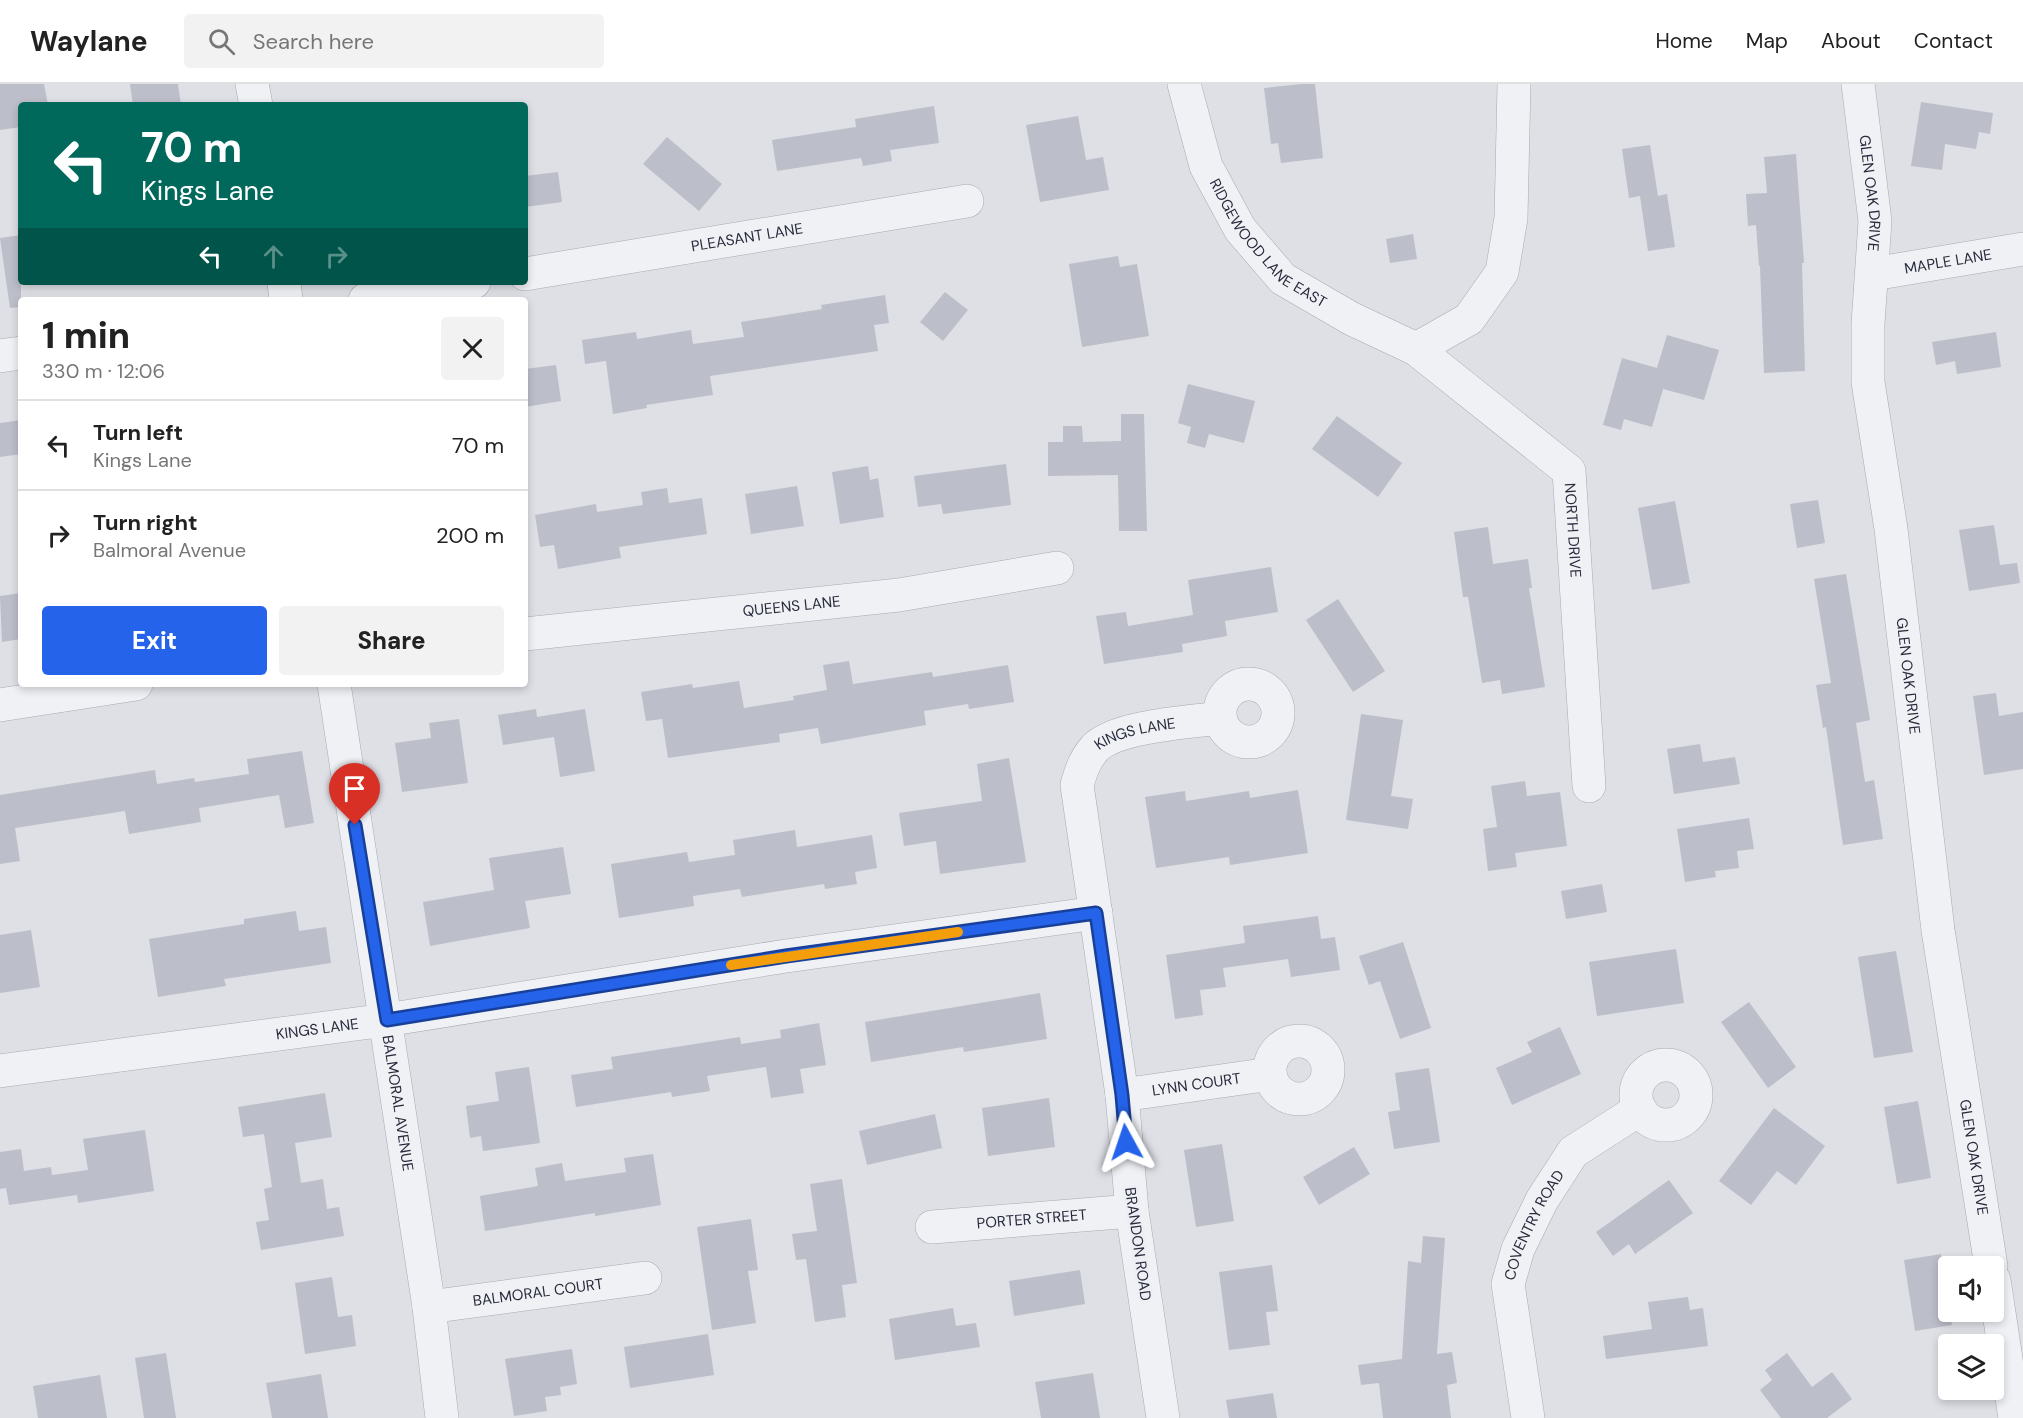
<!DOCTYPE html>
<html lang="en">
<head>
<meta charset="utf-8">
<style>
	body { margin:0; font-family:"DM Sans",sans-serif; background:#f2f2f2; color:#222; height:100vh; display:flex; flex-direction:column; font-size:22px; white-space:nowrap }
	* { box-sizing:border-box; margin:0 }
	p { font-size:20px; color:#767676 }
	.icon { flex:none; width:33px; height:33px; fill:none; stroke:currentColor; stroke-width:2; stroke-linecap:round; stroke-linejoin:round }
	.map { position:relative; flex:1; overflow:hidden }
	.side { position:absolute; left:18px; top:213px; width:510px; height:390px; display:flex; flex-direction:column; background:#fff; border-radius:6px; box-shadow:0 3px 9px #0003 }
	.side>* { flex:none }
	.top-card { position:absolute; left:18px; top:18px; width:510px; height:183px; border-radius:6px; box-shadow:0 3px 9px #0003; background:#00695c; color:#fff; overflow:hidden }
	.tools { position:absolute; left:1938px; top:1172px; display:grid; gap:12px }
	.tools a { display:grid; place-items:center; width:66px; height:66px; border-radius:6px; background:#fff; box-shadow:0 3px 9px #0003; font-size:30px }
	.pin { position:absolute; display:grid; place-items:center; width:51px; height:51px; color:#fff; margin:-62px -26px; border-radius:50% 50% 50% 0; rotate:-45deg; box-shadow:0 0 6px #0007 }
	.pin .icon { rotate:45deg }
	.me { position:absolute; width:66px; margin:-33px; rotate:355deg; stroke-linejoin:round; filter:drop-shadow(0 0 4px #0008) }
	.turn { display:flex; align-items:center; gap:21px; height:126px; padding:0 24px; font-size:27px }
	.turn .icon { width:78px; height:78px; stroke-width:2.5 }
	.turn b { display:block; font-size:42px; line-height:51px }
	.lanes { display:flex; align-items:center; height:57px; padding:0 24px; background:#0003; justify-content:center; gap:30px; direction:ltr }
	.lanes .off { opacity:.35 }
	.round { display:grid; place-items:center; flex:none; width:63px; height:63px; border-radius:6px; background:#f2f2f2 }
	.headline { display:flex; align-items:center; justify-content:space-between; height:102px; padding:0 24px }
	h1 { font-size:36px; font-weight:800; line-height:45px }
	.action { display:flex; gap:12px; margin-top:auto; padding:12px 24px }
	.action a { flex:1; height:69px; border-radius:6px; background:#2563eb; color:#fff; font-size:24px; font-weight:800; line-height:69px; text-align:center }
	.action a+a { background:#f2f2f2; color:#222 }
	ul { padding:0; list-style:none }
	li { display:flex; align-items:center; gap:18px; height:90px; padding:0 24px; border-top:2px solid #e0e0e0 }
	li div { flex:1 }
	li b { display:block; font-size:22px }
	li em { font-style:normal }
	header { display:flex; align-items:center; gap:36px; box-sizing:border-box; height:84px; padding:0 30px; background:#fff; border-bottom:2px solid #e0e0e0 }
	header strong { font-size:28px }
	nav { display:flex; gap:33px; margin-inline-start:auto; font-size:21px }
	.search { width:420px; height:54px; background:#f2f2f2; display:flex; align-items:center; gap:15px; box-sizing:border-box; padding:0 21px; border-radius:6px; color:#767676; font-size:22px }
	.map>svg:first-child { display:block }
</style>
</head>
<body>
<header>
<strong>Waylane</strong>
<div class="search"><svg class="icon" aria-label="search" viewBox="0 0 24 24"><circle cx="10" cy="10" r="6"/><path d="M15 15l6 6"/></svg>Search here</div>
<nav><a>Home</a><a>Map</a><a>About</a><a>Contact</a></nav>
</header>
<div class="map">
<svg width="2023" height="1334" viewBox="0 0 2023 1334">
	<rect width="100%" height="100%" fill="#dee0e6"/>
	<!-- building -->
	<g fill="#bcbec9">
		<path d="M 0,0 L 44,0 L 48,21 L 21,21 L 21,43 L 0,46 Z"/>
		<path d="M 130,0 L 178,0 L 181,21 L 133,21 Z"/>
		<path d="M 1302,0 L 1315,0 L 1323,74 L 1281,79 L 1278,59 L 1271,60 L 1264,4 Z"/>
		<path d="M 1921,18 L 1993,29 L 1990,50 L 1979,48 L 1976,65 L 1945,60 L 1942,86 L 1911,82 Z"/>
		<path d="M 934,22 L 939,59 L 890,66 L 892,77 L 863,82 L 861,74 L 777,87 L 772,56 L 856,43 L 855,35 Z"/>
		<path d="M 1078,32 L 1086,76 L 1103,73 L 1109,106 L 1040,118 L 1026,41 Z"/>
		<path d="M 667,53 L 722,100 L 699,127 L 643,80 Z"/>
		<path d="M 1650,61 L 1658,112 L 1667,110 L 1675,163 L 1648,167 L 1640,112 L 1629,114 L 1622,65 Z"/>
		<path d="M 1796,70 L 1804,179 L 1802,179 L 1805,287 L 1764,289 L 1760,182 L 1759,182 L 1756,141 L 1748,142 L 1746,110 L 1767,109 L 1764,73 Z"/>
		<path d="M 558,88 L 562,118 L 525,123 L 525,92 Z"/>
		<path d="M 1413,150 L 1417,175 L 1390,179 L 1386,155 Z"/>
		<path d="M 21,151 L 21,223 L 10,224 L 0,154 Z"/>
		<path d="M 1118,172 L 1120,183 L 1137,180 L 1149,252 L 1082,263 L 1069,180 Z"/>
		<path d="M 945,208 L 968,226 L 943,257 L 920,238 Z"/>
		<path d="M 885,211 L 889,239 L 874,241 L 878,267 L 710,292 L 713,311 L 646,321 L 647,324 L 613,330 L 606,277 L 585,280 L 582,256 L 636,248 L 637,255 L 691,246 L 693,260 L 744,253 L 741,238 L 822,225 L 821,221 Z"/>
		<path d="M 1996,248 L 2001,283 L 1957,290 L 1955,277 L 1936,281 L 1932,258 Z"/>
		<path d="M 1667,251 L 1719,266 L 1704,316 L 1663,305 L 1652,343 L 1624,335 L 1621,346 L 1603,341 L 1622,274 L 1657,284 Z"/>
		<path d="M 556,281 L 561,317 L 525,323 L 525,285 Z"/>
		<path d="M 1188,300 L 1255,317 L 1244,359 L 1209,350 L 1205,364 L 1187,359 L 1191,343 L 1178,339 Z"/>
		<path d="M 1121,330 L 1144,330 L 1147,447 L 1119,447 L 1118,391 L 1048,392 L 1048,358 L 1063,358 L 1063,342 L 1082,342 L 1083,358 L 1121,357 Z"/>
		<path d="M 1337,332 L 1402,379 L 1378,413 L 1312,365 Z"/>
		<path d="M 21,336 L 21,370 L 0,373 L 0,339 Z"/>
		<path d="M 1006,380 L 1011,421 L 943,430 L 941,420 L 918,423 L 914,392 Z"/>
		<path d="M 868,382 L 870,396 L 878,394 L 884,433 L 840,440 L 832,388 Z"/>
		<path d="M 797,402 L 804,442 L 751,450 L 745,410 Z"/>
		<path d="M 667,404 L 669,419 L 702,414 L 707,450 L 619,463 L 621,474 L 558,485 L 554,461 L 540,463 L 535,431 L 596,420 L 597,428 L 643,421 L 641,408 Z"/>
		<path d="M 1818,416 L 1825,459 L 1797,464 L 1790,420 Z"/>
		<path d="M 1675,417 L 1690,499 L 1652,506 L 1638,424 Z"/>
		<path d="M 1994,441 L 2000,481 L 2017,479 L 2020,499 L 1969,507 L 1959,446 Z"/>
		<path d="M 1488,443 L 1493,480 L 1528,475 L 1532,504 L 1529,504 L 1545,603 L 1502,610 L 1500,596 L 1482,599 L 1468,513 L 1463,513 L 1454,448 Z"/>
		<path d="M 1271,483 L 1278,528 L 1225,537 L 1227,552 L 1182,560 L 1183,568 L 1104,580 L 1096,532 L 1126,528 L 1128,542 L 1193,531 L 1188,496 Z"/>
		<path d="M 1846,490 L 1870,636 L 1856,639 L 1865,698 L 1874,696 L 1883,755 L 1843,761 L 1826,643 L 1823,644 L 1816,601 L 1831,599 L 1814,495 Z"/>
		<path d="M 21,509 L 21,555 L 2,558 L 0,512 Z"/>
		<path d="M 1338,515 L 1385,587 L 1353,608 L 1306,536 Z"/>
		<path d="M 849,577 L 853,600 L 932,588 L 933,593 L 1008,581 L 1014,618 L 969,625 L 968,620 L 924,627 L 926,641 L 821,660 L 818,644 L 779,650 L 780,658 L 668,674 L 662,635 L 646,637 L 641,608 L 692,600 L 693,604 L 739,597 L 744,624 L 794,616 L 793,612 L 827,606 L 823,581 Z"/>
		<path d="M 1996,609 L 1999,632 L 2023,628 L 2023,685 L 1984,691 L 1973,612 Z"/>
		<path d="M 536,625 L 537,633 L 585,625 L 595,687 L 560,693 L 554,653 L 503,661 L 498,631 Z"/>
		<path d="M 1361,630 L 1403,636 L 1391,712 L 1413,715 L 1408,745 L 1346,736 Z"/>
		<path d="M 459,635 L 468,699 L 402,708 L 395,659 L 431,654 L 429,639 Z"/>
		<path d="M 1700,660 L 1703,678 L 1735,673 L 1740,700 L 1674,710 L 1667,665 Z"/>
		<path d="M 302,667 L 314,739 L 285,744 L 279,711 L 199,724 L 201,738 L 129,750 L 125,727 L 15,744 L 20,777 L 0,780 L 0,711 L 155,686 L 157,700 L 194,694 L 195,698 L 249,690 L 247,675 Z"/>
		<path d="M 1009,674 L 1026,778 L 940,790 L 936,757 L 904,762 L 899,729 L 982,717 L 977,680 Z"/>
		<path d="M 1525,697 L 1527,712 L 1560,708 L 1567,762 L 1515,769 L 1517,783 L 1488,787 L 1483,745 L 1497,743 L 1491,702 Z"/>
		<path d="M 1298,706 L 1308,769 L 1230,781 L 1229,773 L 1156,784 L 1145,713 L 1185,707 L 1186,717 L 1249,707 L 1250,714 Z"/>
		<path d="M 1749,734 L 1754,765 L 1737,767 L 1739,784 L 1715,787 L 1716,793 L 1685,798 L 1677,745 Z"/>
		<path d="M 795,746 L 797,763 L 872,751 L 877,784 L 855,788 L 857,800 L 825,805 L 824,800 L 742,813 L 740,805 L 693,812 L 694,822 L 619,834 L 611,780 L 687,768 L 689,778 L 735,771 L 733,756 Z"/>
		<path d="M 563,763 L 571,810 L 525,817 L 530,844 L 430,862 L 423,818 L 494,806 L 489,774 Z"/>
		<path d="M 1602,800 L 1607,828 L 1566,835 L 1561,807 Z"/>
		<path d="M 296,827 L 299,847 L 326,843 L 331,879 L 224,895 L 226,902 L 158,913 L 149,855 L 244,840 L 244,835 Z"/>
		<path d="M 1318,832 L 1321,855 L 1335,853 L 1340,886 L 1291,893 L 1288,875 L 1223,884 L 1226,903 L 1200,906 L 1203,931 L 1175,935 L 1166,871 L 1245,859 L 1243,842 Z"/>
		<path d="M 31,846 L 40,903 L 0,909 L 0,851 Z"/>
		<path d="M 1403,858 L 1431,944 L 1400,955 L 1380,897 L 1369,901 L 1359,872 Z"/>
		<path d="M 1676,865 L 1684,919 L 1597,932 L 1589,878 Z"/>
		<path d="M 1896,867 L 1913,968 L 1874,974 L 1858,873 Z"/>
		<path d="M 1040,909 L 1047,955 L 964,968 L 963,963 L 871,978 L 865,938 Z"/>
		<path d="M 1749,918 L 1796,983 L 1768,1004 L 1721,938 Z"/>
		<path d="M 819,939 L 826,981 L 800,985 L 804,1009 L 771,1014 L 766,983 L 707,992 L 710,1007 L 672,1013 L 671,1008 L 576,1023 L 571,991 L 613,985 L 611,973 L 740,953 L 741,960 L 781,954 L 780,946 Z"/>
		<path d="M 1560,943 L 1581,990 L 1512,1021 L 1496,984 L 1532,968 L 1527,958 Z"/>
		<path d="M 529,983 L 540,1059 L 483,1067 L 481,1052 L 470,1054 L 466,1022 L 499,1017 L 495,988 Z"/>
		<path d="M 1429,984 L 1440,1058 L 1394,1065 L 1388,1028 L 1400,1026 L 1395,989 Z"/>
		<path d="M 325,1009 L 332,1053 L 295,1059 L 301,1099 L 323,1095 L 327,1125 L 339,1123 L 344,1152 L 261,1166 L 256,1138 L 269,1136 L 264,1105 L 272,1103 L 264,1050 L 243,1053 L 238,1023 Z"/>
		<path d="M 1049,1014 L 1055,1063 L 988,1072 L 982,1024 Z"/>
		<path d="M 1918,1017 L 1931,1094 L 1897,1100 L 1884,1023 Z"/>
		<path d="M 1774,1024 L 1825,1062 L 1796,1101 L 1777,1087 L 1751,1121 L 1719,1097 Z"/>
		<path d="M 935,1030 L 942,1064 L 867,1081 L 859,1047 Z"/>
		<path d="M 145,1046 L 154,1107 L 78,1119 L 77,1111 L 9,1121 L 6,1104 L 0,1105 L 0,1068 L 21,1065 L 24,1087 L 51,1083 L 52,1091 L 88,1086 L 83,1055 Z"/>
		<path d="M 1222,1060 L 1234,1137 L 1196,1143 L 1184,1066 Z"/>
		<path d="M 1354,1063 L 1370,1090 L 1319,1121 L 1303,1093 Z"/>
		<path d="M 653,1070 L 661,1121 L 595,1132 L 595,1129 L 485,1147 L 480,1112 L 538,1102 L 535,1084 L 562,1079 L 565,1097 L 626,1088 L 624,1074 Z"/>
		<path d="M 842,1095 L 857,1199 L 842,1201 L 846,1233 L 815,1238 L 806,1175 L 796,1176 L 792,1150 L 817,1147 L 810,1100 Z"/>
		<path d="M 1669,1096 L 1693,1129 L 1635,1170 L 1629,1160 L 1613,1172 L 1596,1148 Z"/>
		<path d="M 751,1135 L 758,1186 L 748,1187 L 756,1239 L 712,1246 L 697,1143 Z"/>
		<path d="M 1423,1152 L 1445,1154 L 1437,1270 L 1452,1268 L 1457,1299 L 1447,1301 L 1451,1334 L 1383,1334 L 1379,1299 L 1361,1301 L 1358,1281 L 1402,1275 L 1408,1177 L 1421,1179 Z"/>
		<path d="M 1941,1170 L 1952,1241 L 1915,1247 L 1904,1176 Z"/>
		<path d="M 1272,1181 L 1278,1227 L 1266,1228 L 1270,1261 L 1229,1266 L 1219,1188 Z"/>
		<path d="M 1080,1186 L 1085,1220 L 1014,1232 L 1009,1197 Z"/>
		<path d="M 332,1193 L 338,1233 L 352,1231 L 356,1262 L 305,1270 L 295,1199 Z"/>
		<path d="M 1688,1213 L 1690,1226 L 1703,1224 L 1708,1262 L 1606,1275 L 1603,1252 L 1652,1245 L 1648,1218 Z"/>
		<path d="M 953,1224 L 956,1242 L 976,1239 L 980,1263 L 895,1276 L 889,1235 Z"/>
		<path d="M 708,1250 L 714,1291 L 630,1304 L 624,1263 Z"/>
		<path d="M 572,1265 L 577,1300 L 560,1303 L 561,1311 L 545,1313 L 547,1327 L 514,1332 L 505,1275 Z"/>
		<path d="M 166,1269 L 176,1334 L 144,1334 L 135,1274 Z"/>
		<path d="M 1787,1269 L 1812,1303 L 1832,1288 L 1852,1315 L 1827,1334 L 1781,1334 L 1760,1306 L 1772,1296 L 1765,1286 Z"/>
		<path d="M 1093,1289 L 1100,1334 L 1041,1334 L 1035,1298 Z"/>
		<path d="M 321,1290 L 328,1334 L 272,1334 L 266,1299 Z"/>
		<path d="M 100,1291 L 107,1334 L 38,1334 L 33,1302 Z"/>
		<path d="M 1273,1309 L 1277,1334 L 1229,1334 L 1226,1316 Z"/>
	</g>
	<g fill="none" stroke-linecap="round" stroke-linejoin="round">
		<defs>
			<g id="minor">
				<path d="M 252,0 L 256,21"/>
				<path id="s1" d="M 1184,0 L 1206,82 L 1240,145 L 1283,195 L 1352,235 L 1416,265 L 1569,387 L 1589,702"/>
				<path id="s2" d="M 1858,0 L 1875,137 L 1868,240 L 1868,298 L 1891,445 L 1938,846 L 1991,1182"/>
				<path id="s3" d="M 525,190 L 967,117"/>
				<path id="s4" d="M 1873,190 L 2023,165"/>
				<path d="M 284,198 L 286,216"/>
				<path d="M 365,216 L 474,198"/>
				<path d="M 1416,265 L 1469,235 L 1502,188 L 1511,134 L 1514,0"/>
				<path d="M 0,272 L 21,269"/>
				<path id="s5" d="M 525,550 L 899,511 L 1057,484"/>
				<circle cx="1249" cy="629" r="29"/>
				<path id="s6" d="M 334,600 L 429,1223 L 442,1334"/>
				<path d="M 0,621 L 136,600"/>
				<circle cx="1299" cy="986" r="29"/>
				<circle cx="1666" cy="1011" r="30"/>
				<path id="s7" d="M 0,987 L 386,936 L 786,872 L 1096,829"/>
				<path id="s8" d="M 1122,1011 L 1270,990"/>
				<path id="s9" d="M 932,1143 L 1132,1127"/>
				<path d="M 1994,1196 L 2015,1334"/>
				<path id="s10" d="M 429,1223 L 645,1194"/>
				<path id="s11" d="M 1163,1334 L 1132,1127 L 1122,1011 L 1077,701 C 1081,687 1085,675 1095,664 C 1116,642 1190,638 1220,634"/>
				<path id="s12" d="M 1528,1334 L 1508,1200 L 1518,1165 L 1542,1116 L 1573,1068 L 1640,1025"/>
			</g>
		</defs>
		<!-- minor casing -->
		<use href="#minor" stroke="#a7aab3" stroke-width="34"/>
		<!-- minor -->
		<use href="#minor" stroke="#f0f1f5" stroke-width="33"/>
	</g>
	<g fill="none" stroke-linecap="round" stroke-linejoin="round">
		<defs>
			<path id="route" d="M 355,741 L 387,936 L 786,872 L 1096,829 L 1122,1011 L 1126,1058"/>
		</defs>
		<!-- route casing -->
		<use href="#route" stroke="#184099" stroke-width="15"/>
		<!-- route -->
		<use href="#route" stroke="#2563eb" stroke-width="10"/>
		<!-- slow -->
		<path stroke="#f59e0b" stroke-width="10" d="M 731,881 L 958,848"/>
	</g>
	<g text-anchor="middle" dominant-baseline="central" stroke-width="6" stroke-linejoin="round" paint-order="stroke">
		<!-- street labels -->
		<g font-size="15" fill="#282b3c" stroke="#edeff4">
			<text stroke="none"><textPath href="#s2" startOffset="110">GLEN OAK DRIVE</textPath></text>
			<text stroke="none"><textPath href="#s3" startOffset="225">PLEASANT LANE</textPath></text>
			<text stroke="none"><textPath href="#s1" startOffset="186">RIDGEWOOD LANE EAST</textPath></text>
			<text stroke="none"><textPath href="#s4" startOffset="76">MAPLE LANE</textPath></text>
			<text stroke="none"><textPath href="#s1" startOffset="628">NORTH DRIVE</textPath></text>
			<text stroke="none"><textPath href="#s5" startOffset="268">QUEENS LANE</textPath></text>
			<text stroke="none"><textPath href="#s2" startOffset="596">GLEN OAK DRIVE</textPath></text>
			<text stroke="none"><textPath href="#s11" startOffset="724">KINGS LANE</textPath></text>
			<text stroke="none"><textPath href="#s7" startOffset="320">KINGS LANE</textPath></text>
			<text stroke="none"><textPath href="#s8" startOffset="75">LYNN COURT</textPath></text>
			<text stroke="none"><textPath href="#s6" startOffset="424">BALMORAL AVENUE</textPath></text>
			<text stroke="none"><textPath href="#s2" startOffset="1082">GLEN OAK DRIVE</textPath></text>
			<text stroke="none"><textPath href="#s9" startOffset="100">PORTER STREET</textPath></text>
			<text stroke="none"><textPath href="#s12" startOffset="200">COVENTRY ROAD</textPath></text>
			<text transform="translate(1138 1160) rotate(82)">BRANDON ROAD</text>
			<text stroke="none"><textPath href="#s10" startOffset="110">BALMORAL COURT</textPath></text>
		</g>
	</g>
</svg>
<div class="tools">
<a><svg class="icon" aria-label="sound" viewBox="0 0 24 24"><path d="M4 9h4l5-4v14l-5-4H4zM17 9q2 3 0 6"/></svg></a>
<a><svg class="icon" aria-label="layers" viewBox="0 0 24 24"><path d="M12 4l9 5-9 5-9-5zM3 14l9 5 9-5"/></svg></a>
</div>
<div class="pin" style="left:355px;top:741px;background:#d93025"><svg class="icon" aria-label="arrive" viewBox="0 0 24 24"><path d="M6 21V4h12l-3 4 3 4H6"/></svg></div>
<svg class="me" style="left:1126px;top:1058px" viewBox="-20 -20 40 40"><path d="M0-17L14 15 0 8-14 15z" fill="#2563eb" stroke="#fff" stroke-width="4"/></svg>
<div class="top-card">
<div class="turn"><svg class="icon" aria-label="left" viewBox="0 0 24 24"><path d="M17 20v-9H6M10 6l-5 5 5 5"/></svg><div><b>70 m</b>Kings Lane</div></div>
<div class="lanes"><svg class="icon" aria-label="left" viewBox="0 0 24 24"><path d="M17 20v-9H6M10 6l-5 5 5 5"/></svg><svg class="icon off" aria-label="ahead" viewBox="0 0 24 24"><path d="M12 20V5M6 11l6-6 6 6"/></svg><svg class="icon off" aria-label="right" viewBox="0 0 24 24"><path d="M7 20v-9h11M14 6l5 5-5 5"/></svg></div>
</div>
<section class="side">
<div class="headline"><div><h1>1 min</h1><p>330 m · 12:06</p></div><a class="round"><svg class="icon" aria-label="close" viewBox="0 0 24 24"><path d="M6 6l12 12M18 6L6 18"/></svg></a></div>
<ul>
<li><svg class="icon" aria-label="left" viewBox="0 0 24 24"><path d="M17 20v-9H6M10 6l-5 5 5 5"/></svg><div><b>Turn left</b><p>Kings Lane</p></div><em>70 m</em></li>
<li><svg class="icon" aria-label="right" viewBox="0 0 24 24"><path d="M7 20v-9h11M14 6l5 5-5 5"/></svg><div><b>Turn right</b><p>Balmoral Avenue</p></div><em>200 m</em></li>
</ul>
<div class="action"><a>Exit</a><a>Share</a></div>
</section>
</div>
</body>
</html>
